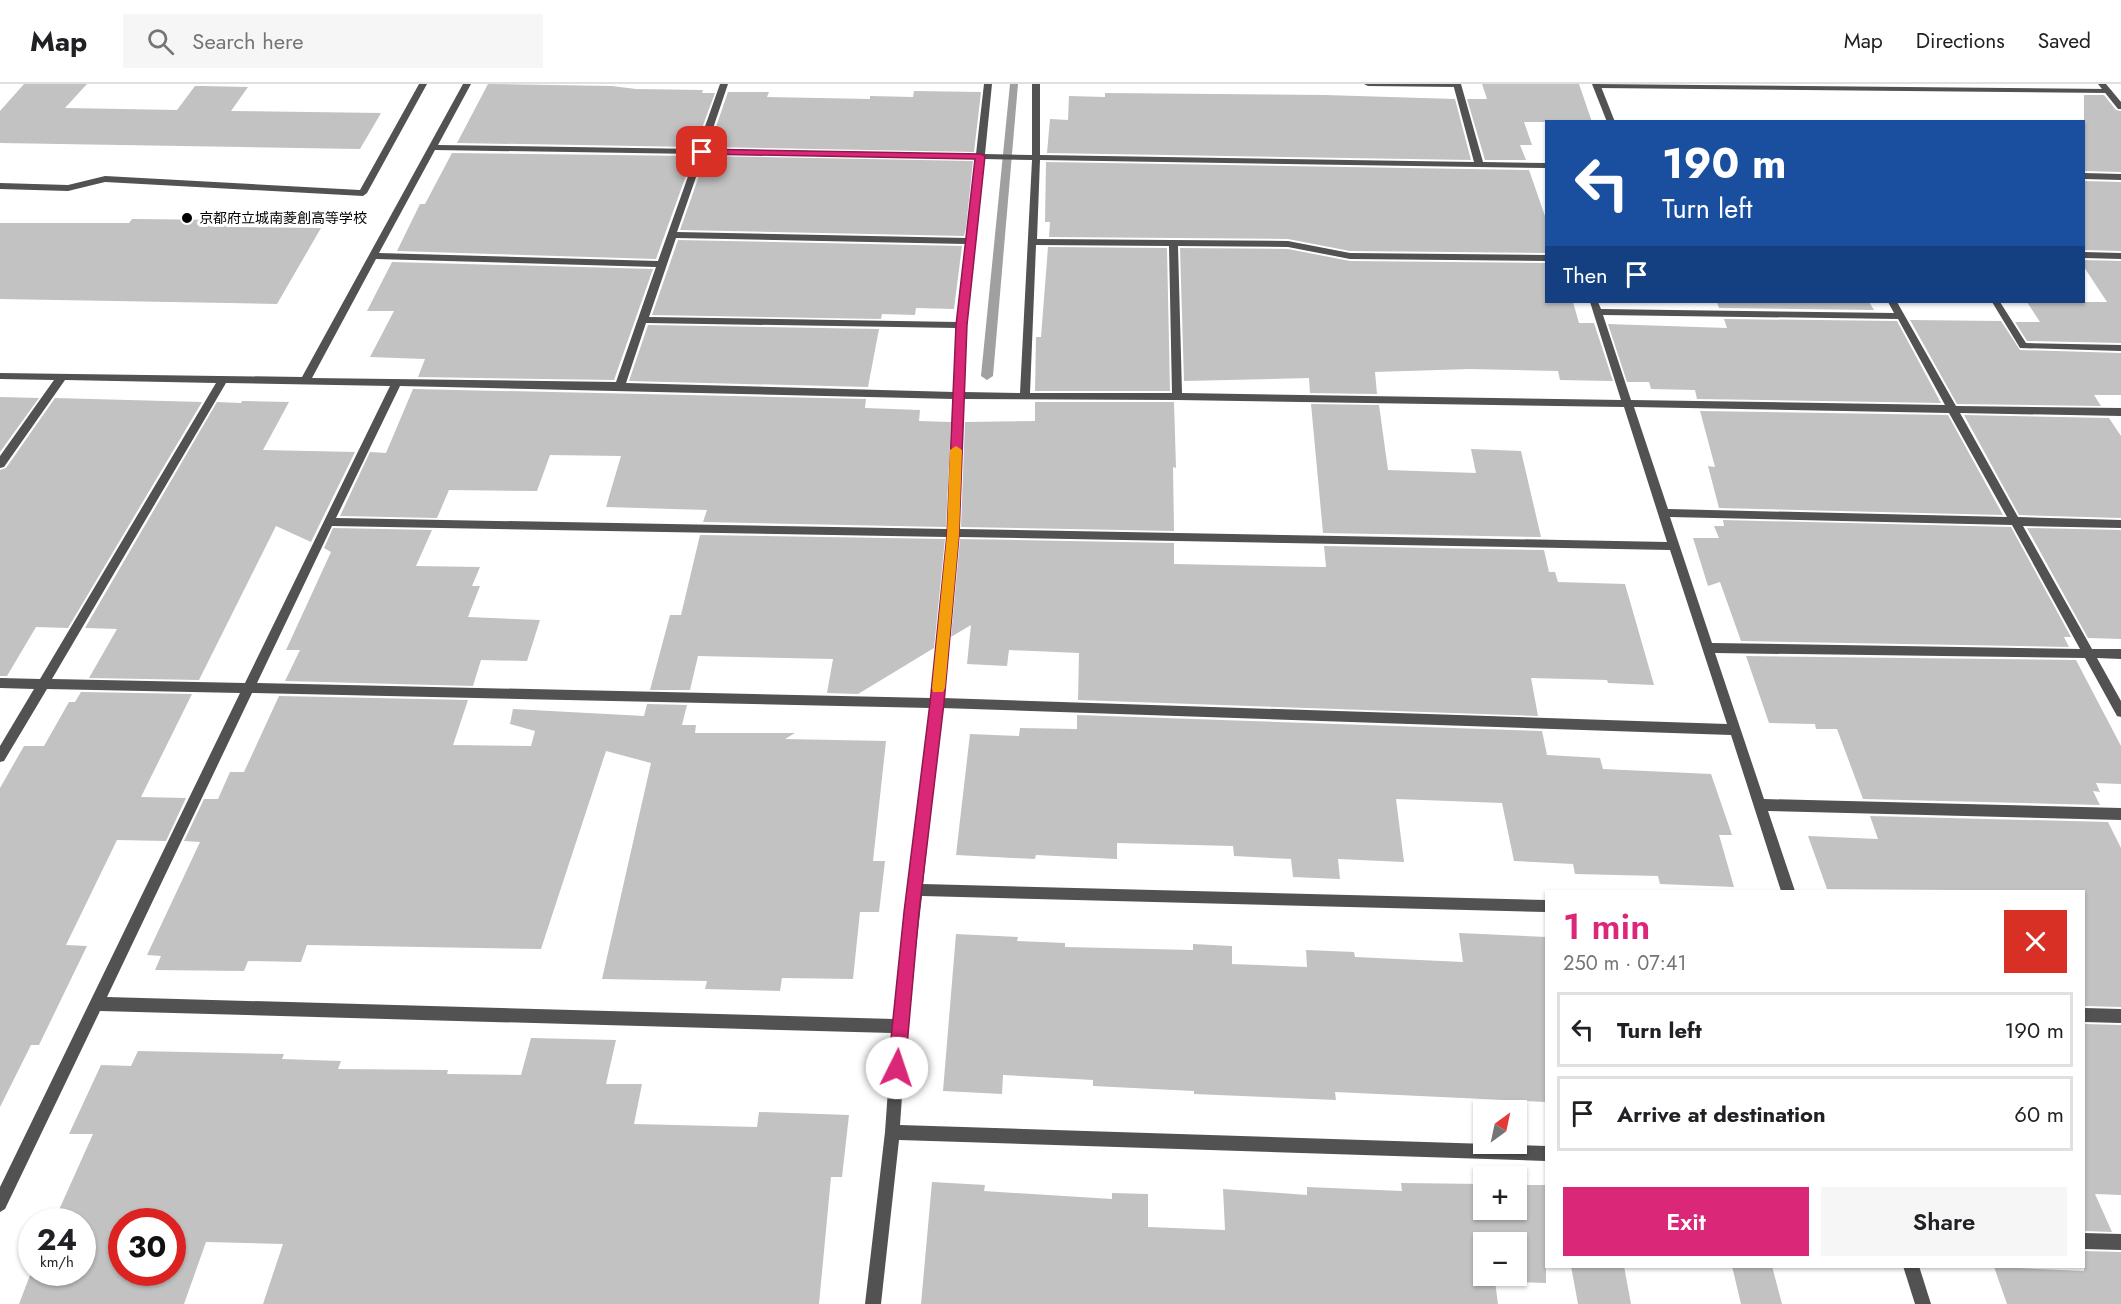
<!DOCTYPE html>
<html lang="en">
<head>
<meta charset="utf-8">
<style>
	body { margin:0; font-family:Jost,"Noto Sans JP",sans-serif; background:#f6f6f6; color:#202124; height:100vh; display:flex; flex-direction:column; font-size:22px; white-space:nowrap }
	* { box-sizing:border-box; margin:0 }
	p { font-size:20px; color:#757577 }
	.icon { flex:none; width:33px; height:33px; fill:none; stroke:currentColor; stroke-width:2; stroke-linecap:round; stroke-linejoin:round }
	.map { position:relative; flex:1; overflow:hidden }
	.drawer { position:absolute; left:1545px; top:806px; width:540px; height:378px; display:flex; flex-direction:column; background:#fff; border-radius:0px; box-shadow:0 2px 4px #0004 }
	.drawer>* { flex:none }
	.top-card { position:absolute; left:1545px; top:36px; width:540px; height:183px; border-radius:0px; box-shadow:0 2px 4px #0004; background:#1a4fa0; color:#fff; overflow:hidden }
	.needle { width:39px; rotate:33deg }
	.fabs { position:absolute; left:1473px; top:1016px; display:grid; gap:12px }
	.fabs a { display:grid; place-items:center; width:54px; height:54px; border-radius:0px; background:#fff; box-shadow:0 2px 4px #0004; font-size:30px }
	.speed { position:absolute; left:18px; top:1124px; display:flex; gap:12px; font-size:30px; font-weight:700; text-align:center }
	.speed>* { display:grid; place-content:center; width:78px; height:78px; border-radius:50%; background:#fff; box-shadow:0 2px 4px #0004; line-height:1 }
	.speed small { font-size:15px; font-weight:400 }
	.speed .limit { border:9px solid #d22; background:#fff; color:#111 }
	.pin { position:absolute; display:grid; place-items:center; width:51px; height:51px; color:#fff; margin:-26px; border-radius:12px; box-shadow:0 3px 9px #0006 }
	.me { position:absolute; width:66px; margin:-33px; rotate:4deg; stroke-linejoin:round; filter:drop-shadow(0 0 4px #0008) }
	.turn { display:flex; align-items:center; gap:21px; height:126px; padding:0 18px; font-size:27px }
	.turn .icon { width:78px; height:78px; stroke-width:2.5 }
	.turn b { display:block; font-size:42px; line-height:51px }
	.then { display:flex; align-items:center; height:57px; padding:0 18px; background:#0003; gap:12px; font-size:22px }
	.round { display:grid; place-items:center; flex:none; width:63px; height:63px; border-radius:0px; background:#f6f6f6 }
	.headline { display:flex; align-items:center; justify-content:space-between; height:102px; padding:0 18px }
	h1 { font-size:36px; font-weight:600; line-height:45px; color:#db2777 }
	.button { display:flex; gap:12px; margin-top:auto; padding:12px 18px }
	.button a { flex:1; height:69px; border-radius:0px; background:#db2777; color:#fff; font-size:24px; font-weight:600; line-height:69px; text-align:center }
	.button a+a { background:#f6f6f6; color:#202124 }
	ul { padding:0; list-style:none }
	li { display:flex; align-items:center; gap:18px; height:75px; margin:0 12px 9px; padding:0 6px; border:3px solid #e0e0e0; border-radius:0px }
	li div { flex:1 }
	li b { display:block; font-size:22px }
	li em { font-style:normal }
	header { display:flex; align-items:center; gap:36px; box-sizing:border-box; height:84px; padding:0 30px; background:#fff; border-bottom:2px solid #e0e0e0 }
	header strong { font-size:28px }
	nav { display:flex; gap:33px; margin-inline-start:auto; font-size:21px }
	.search { width:420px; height:54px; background:#f6f6f6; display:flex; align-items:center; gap:15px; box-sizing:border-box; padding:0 21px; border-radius:0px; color:#757577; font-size:22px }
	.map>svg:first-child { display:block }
</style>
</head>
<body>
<header>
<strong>Map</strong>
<div class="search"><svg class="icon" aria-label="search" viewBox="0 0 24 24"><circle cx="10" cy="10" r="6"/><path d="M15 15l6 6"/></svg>Search here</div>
<nav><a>Map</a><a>Directions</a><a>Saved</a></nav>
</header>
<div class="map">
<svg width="2121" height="1220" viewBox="0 0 2121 1220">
	<rect width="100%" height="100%" fill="#fff"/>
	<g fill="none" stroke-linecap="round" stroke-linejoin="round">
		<!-- stream -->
		<path fill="#a0a0a0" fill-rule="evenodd" d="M 1010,0 L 1018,0 L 993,292 L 987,296 L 981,292 Z"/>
	</g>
	<!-- building -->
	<g fill="#c2c2c2" fill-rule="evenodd">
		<path d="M 24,0 L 87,0 L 65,24 L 177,26 L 195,2 L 202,2 L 248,3 L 231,27 L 381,29 L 360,65 L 0,59 L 0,27 Z"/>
		<path d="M 488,0 L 612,2 L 636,5 L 703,6 L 702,9 L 715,9 L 695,63 L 457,59 Z"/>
		<path d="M 1482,0 L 1579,0 L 1592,38 L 1524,38 L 1532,61 L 1520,61 L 1526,76 L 1485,76 L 1467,15 L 1487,15 Z"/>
		<path d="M 914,7 L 981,8 L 974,68 L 709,63 L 728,8 L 769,8 L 767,13 L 870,15 L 870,12 L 913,13 Z"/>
		<path d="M 1105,9 L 1325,11 L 1455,15 L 1471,76 L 1047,69 L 1050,35 L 1068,36 L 1069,12 L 1105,13 Z"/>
		<path d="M 2084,11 L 2104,11 L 2116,26 L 2121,27 L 2121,88 L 2084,87 Z"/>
		<path d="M 452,69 L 693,72 L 656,175 L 397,167 L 420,120 L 425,120 Z"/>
		<path d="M 706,72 L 973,77 L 966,144 L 964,152 L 680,146 Z"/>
		<path d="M 1046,78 L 1529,86 L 1546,135 L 1546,169 L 1350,167 L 1288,155 L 1049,153 L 1050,138 L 1045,138 Z"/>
		<path d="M 2084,97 L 2121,98 L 2121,167 L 2084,166 Z"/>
		<path d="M 132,135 L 230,136 L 226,143 L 321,144 L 277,220 L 0,215 L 0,139 L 129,139 Z"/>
		<path d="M 678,156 L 962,162 L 954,225 L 916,224 L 915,231 L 882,230 L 881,235 L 652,231 Z"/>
		<path d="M 1048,163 L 1167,164 L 1170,307 L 1035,307 L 1036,253 L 1041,253 Z"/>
		<path d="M 1180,164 L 1288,165 L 1350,177 L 1546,179 L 1546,218 L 1573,218 L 1579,239 L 1594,239 L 1613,297 L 1560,296 L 1558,287 L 1469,285 L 1375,288 L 1377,310 L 1310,309 L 1309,294 L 1184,297 Z"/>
		<path d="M 2084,176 L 2121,177 L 2121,259 L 2027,257 L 2015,238 L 2040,238 L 2027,218 L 2107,218 L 2084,183 Z"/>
		<path d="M 392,178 L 653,185 L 614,296 L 418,293 L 425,275 L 370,273 L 394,227 L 367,227 Z"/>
		<path d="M 1717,218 L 1869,218 L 1874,226 L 1719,224 Z"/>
		<path d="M 1724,235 L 1897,237 L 1941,319 L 1697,315 L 1695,306 L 1651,305 L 1649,298 L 1627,298 L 1608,240 L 1727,244 Z"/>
		<path d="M 1910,236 L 2001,237 L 2020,266 L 2121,269 L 2121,311 L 2094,311 L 2101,322 L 1957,320 Z"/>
		<path d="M 648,241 L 879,245 L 868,303 L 629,297 Z"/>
		<path d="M 413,305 L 866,315 L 865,324 L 920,326 L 919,337 L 951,338 L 946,443 L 703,438 L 707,426 L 606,423 L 621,372 L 550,371 L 537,407 L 449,406 L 437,434 L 340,432 L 370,368 L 386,369 Z"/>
		<path d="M 0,313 L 39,314 L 0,368 Z"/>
		<path d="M 55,314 L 202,318 L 68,544 L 36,543 L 7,592 L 0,592 L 0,386 L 6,384 Z"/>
		<path d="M 242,317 L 289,318 L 263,366 L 355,368 L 311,458 L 276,442 L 199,596 L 89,594 L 117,545 L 85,544 L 217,318 L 241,319 Z"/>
		<path d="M 1035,318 L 1174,318 L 1176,384 L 1173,383 L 1174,447 L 961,443 L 965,338 L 1035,337 Z"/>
		<path d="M 1311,320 L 1379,321 L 1388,386 L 1476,389 L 1471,365 L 1521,367 L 1541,453 L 1323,449 Z"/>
		<path d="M 1700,327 L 1948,331 L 2003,431 L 1719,424 L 1708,382 L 1715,383 Z"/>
		<path d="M 1964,331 L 2109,334 L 2121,352 L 2121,434 L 2019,431 Z"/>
		<path d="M 1723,436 L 2011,443 L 2071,553 L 2064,553 L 2069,563 L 1741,557 L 1720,498 L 1708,502 L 1693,454 L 1719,454 L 1714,442 L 1724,442 Z"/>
		<path d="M 333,444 L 432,446 L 416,482 L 480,483 L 472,502 L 480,502 L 468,533 L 540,536 L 527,577 L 481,576 L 473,602 L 285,597 L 300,566 L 286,566 L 331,468 L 324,464 Z"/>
		<path d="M 2027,444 L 2121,446 L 2121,555 L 2088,554 Z"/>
		<path d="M 700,451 L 945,455 L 934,564 L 858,610 L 827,609 L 833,575 L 698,572 L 690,606 L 650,606 L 670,531 L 681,531 Z"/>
		<path d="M 960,455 L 1174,459 L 1174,480 L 1323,483 L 1326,483 L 1324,462 L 1544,466 L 1549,488 L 1555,488 L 1558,498 L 1625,500 L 1654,601 L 1608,599 L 1607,596 L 1531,594 L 1538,632 L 1078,616 L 1079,569 L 1009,566 L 1007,582 L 967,580 L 971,541 L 951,553 Z"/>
		<path d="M 1746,572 L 2076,576 L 2121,662 L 2121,700 L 2096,699 L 2100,708 L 2093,707 L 2100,721 L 1863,715 L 1837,645 L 1816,645 L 1815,640 L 1769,639 Z"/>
		<path d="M 81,608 L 192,610 L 141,713 L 186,714 L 166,757 L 117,756 L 66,861 L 87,862 L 39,961 L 31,961 L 0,1023 L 0,704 L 24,662 L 44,662 L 69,618 L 75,618 Z"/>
		<path d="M 279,612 L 468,616 L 453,661 L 531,662 L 535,647 L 510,640 L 513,625 L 644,632 L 647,620 L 687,621 L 682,641 L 696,641 L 695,649 L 795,649 L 785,655 L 886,657 L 873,777 L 885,777 L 879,828 L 860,828 L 853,895 L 782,894 L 780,907 L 705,905 L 707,897 L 602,895 L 651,679 L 606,667 L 541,865 L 307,861 L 301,878 L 248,877 L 244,887 L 155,886 L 161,872 L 147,871 L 200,758 L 184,757 L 204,715 L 218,715 L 230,688 L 244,688 Z"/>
		<path d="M 1077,631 L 1542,647 L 1547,671 L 1600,674 L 1603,685 L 1711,690 L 1732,751 L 1719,751 L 1734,803 L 1660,800 L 1658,792 L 1575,790 L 1573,780 L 1514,777 L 1502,719 L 1396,715 L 1404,778 L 1338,775 L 1340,795 L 1293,793 L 1291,775 L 1234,772 L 1233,762 L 1117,759 L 1117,775 L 1036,771 L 1035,775 L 956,771 L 970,650 L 1019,652 L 1020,644 L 1077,645 Z"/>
		<path d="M 1870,732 L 2108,738 L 2121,764 L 2121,923 L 2084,922 L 2084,807 L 1827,805 L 1808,752 L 1878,755 Z"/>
		<path d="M 1459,849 L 1546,853 L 1546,1018 L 1335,1008 L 1336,1016 L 1194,1010 L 1194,1007 L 1093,1002 L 1093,996 L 1003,991 L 1002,1010 L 943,1007 L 956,850 L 1018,853 L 1017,857 L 1065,859 L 1065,863 L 1193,866 L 1193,860 L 1232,862 L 1232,880 L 1307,883 L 1306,866 L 1354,868 L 1355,873 L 1463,878 Z"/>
		<path d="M 2084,940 L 2121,941 L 2121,1111 L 2095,1110 L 2112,1148 L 2084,1147 Z"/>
		<path d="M 531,954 L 616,956 L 606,1000 L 642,1000 L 634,1040 L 757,1043 L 759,1028 L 849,1031 L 842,1093 L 831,1093 L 819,1220 L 263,1220 L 283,1160 L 206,1158 L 184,1220 L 19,1220 L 32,1186 L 32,1188 L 82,1188 L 82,1137 L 54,1137 L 93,1050 L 69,1050 L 101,981 L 131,982 L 138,967 L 284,970 L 282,975 L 341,977 L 338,985 L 448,986 L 447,990 L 521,991 ZM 122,1137 L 172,1137 L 172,1188 L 122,1188 Z"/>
		<path d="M 932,1098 L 985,1101 L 984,1107 L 1112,1115 L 1112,1109 L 1148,1110 L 1148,1143 L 1225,1146 L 1223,1105 L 1307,1111 L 1307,1103 L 1402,1107 L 1401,1099 L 1484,1100 L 1484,1125 L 1516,1125 L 1516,1101 L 1546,1101 L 1546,1199 L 1495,1197 L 1498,1220 L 921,1220 ZM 1484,1158 L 1516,1158 L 1516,1191 L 1484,1191 Z"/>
		<path d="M 2084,1167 L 2121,1168 L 2121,1220 L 2007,1220 L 1994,1183 L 2084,1187 Z"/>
		<path d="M 1571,1182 L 1624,1182 L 1631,1220 L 1578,1220 Z"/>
		<path d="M 1732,1182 L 1772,1182 L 1782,1220 L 1741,1220 Z"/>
	</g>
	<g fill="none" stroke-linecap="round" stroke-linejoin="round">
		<!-- lane -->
		<g fill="#525252" fill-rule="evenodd">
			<path d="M 419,0 L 427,0 L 367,109 L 363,112 L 105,98 L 68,107 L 0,105 L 0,99 L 68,101 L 105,92 L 360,106 Z"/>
			<path d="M 1364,0 L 1460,0 L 1461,1 L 1457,3 L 1368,2 Z"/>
			<path d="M 1595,0 L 2108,5 L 2112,7 L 2108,9 L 1597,4 L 1593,2 Z"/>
		</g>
		<!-- street -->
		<g fill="#525252" fill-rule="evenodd">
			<path d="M 463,0 L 471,0 L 438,61 L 697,65 L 720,0 L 728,0 L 706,65 L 976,70 L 984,0 L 992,0 L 985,70 L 1032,71 L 1032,0 L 1040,0 L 1040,71 L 1474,78 L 1453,0 L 1461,0 L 1483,78 L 1546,79 L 1546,84 L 1040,76 L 1037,155 L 1288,157 L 1350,169 L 1546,171 L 1546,177 L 1350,175 L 1288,163 L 1178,162 L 1182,309 L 1621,316 L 1590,218 L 1598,218 L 1601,225 L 1894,229 L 1888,218 L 1897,218 L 1956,322 L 2121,324 L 2121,332 L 1960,329 L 2018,433 L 2121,436 L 2121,444 L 2023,442 L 2092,565 L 2121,565 L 2121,575 L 2097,574 L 2121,617 L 2121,633 L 2117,632 L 2085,574 L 1715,569 L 1764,715 L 2121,724 L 2121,736 L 1768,727 L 1795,807 L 1781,807 L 1731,651 L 942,624 L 923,800 L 1546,816 L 1546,828 L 922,812 L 907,942 L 900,1041 L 1546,1062 L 1546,1077 L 899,1056 L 881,1220 L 865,1220 L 885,1048 L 892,949 L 100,927 L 5,1125 L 0,1128 L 0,1103 L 240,609 L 47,605 L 4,677 L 0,678 L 0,662 L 34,605 L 0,604 L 0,594 L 40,595 L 216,299 L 65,296 L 4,383 L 0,384 L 0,372 L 54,296 L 0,295 L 0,289 L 302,293 ZM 435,66 L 696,70 L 658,177 L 379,169 ZM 704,70 L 976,75 L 967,154 L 677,148 ZM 984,75 L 1032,76 L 1020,309 L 964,308 L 967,241 ZM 676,154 L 966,160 L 958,238 L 649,233 ZM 1036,161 L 1169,162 L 1172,309 L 1030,309 ZM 376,175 L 656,183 L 616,298 L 312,294 ZM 1603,231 L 1898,235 L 1945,321 L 1631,316 ZM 646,239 L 957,244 L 954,308 L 626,299 ZM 226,299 L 390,302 L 245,599 L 52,595 ZM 400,302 L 954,315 L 948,445 L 336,434 ZM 964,315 L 1177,316 L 1624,323 L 1667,458 L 959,445 ZM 1634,323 L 1949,329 L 2007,433 L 1668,425 ZM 1670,433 L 2012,441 L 2080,565 L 1712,559 ZM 332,442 L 947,453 L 931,614 L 257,599 ZM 958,453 L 1670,466 L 1727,640 L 943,614 ZM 252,609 L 930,624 L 909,802 L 907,806 L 909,809 L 894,935 L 107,913 Z"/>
			<path d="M 1592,0 L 1600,0 L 1615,38 L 1607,38 Z"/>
			<path d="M 2098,0 L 2106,0 L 2121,18 L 2121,25 L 2118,25 Z"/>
			<path d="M 2084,89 L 2121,90 L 2121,96 L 2084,95 Z"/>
			<path d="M 2084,168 L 2121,169 L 2121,175 L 2084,174 Z"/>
			<path d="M 1992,218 L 2000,218 L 2026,259 L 2121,261 L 2121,267 L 2020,264 Z"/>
			<path d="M 2084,924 L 2121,925 L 2121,939 L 2084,938 Z"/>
			<path d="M 2084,1149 L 2121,1150 L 2121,1166 L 2084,1165 Z"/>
			<path d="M 1903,1182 L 1919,1182 L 1931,1220 L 1915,1220 Z"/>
		</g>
	</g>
	<!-- route -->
	<path fill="#db2777" stroke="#8e194d" stroke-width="1.5" d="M 698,65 L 981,70 L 985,72 L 967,241 L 959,451 L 944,619 L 919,828 L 905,984 L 902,990 L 897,993 L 891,990 L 888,984 L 904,828 L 930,619 L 947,451 L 956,241 L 975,75 L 702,70 L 697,68 Z"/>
	<!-- slow -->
	<path fill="#f59e0b" d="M 956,362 L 962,366 L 959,451 L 945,604 L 943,608 L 933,608 L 932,604 L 947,451 L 950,366 Z"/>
	<!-- markers -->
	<circle fill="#000" stroke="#fff" stroke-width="2" cx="187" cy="134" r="6"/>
	<g text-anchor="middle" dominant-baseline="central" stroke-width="6" stroke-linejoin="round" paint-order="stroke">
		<!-- far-poi labels -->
		<g font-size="14" fill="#000" stroke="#fff" text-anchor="start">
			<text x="199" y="134">京都府立城南菱創高等学校</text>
		</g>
	</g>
</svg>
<div class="fabs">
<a><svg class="needle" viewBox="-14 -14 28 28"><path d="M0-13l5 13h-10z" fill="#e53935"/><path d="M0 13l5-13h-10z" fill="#757577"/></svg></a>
<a>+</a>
<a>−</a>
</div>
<div class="speed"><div>24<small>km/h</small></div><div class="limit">30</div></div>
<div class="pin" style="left:702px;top:68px;background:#d93025"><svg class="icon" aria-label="arrive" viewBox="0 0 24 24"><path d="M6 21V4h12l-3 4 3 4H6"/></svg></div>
<svg class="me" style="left:897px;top:984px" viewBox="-20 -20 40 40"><circle r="19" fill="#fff"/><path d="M0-13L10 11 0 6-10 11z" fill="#db2777"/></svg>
<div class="top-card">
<div class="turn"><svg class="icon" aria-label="left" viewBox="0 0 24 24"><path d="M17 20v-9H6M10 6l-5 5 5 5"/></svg><div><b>190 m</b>Turn left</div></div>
<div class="then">Then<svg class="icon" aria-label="arrive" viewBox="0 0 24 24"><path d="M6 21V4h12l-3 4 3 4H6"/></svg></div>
</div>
<section class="drawer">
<div class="headline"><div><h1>1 min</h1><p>250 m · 07:41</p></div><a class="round" style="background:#d93025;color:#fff"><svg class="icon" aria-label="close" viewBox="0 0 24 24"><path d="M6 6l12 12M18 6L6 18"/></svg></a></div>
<ul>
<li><svg class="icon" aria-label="left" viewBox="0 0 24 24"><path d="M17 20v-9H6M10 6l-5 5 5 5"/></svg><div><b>Turn left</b></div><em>190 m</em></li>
<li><svg class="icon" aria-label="arrive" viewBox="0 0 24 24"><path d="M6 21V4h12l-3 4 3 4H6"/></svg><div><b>Arrive at destination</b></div><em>60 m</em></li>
</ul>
<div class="button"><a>Exit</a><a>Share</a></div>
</section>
</div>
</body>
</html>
